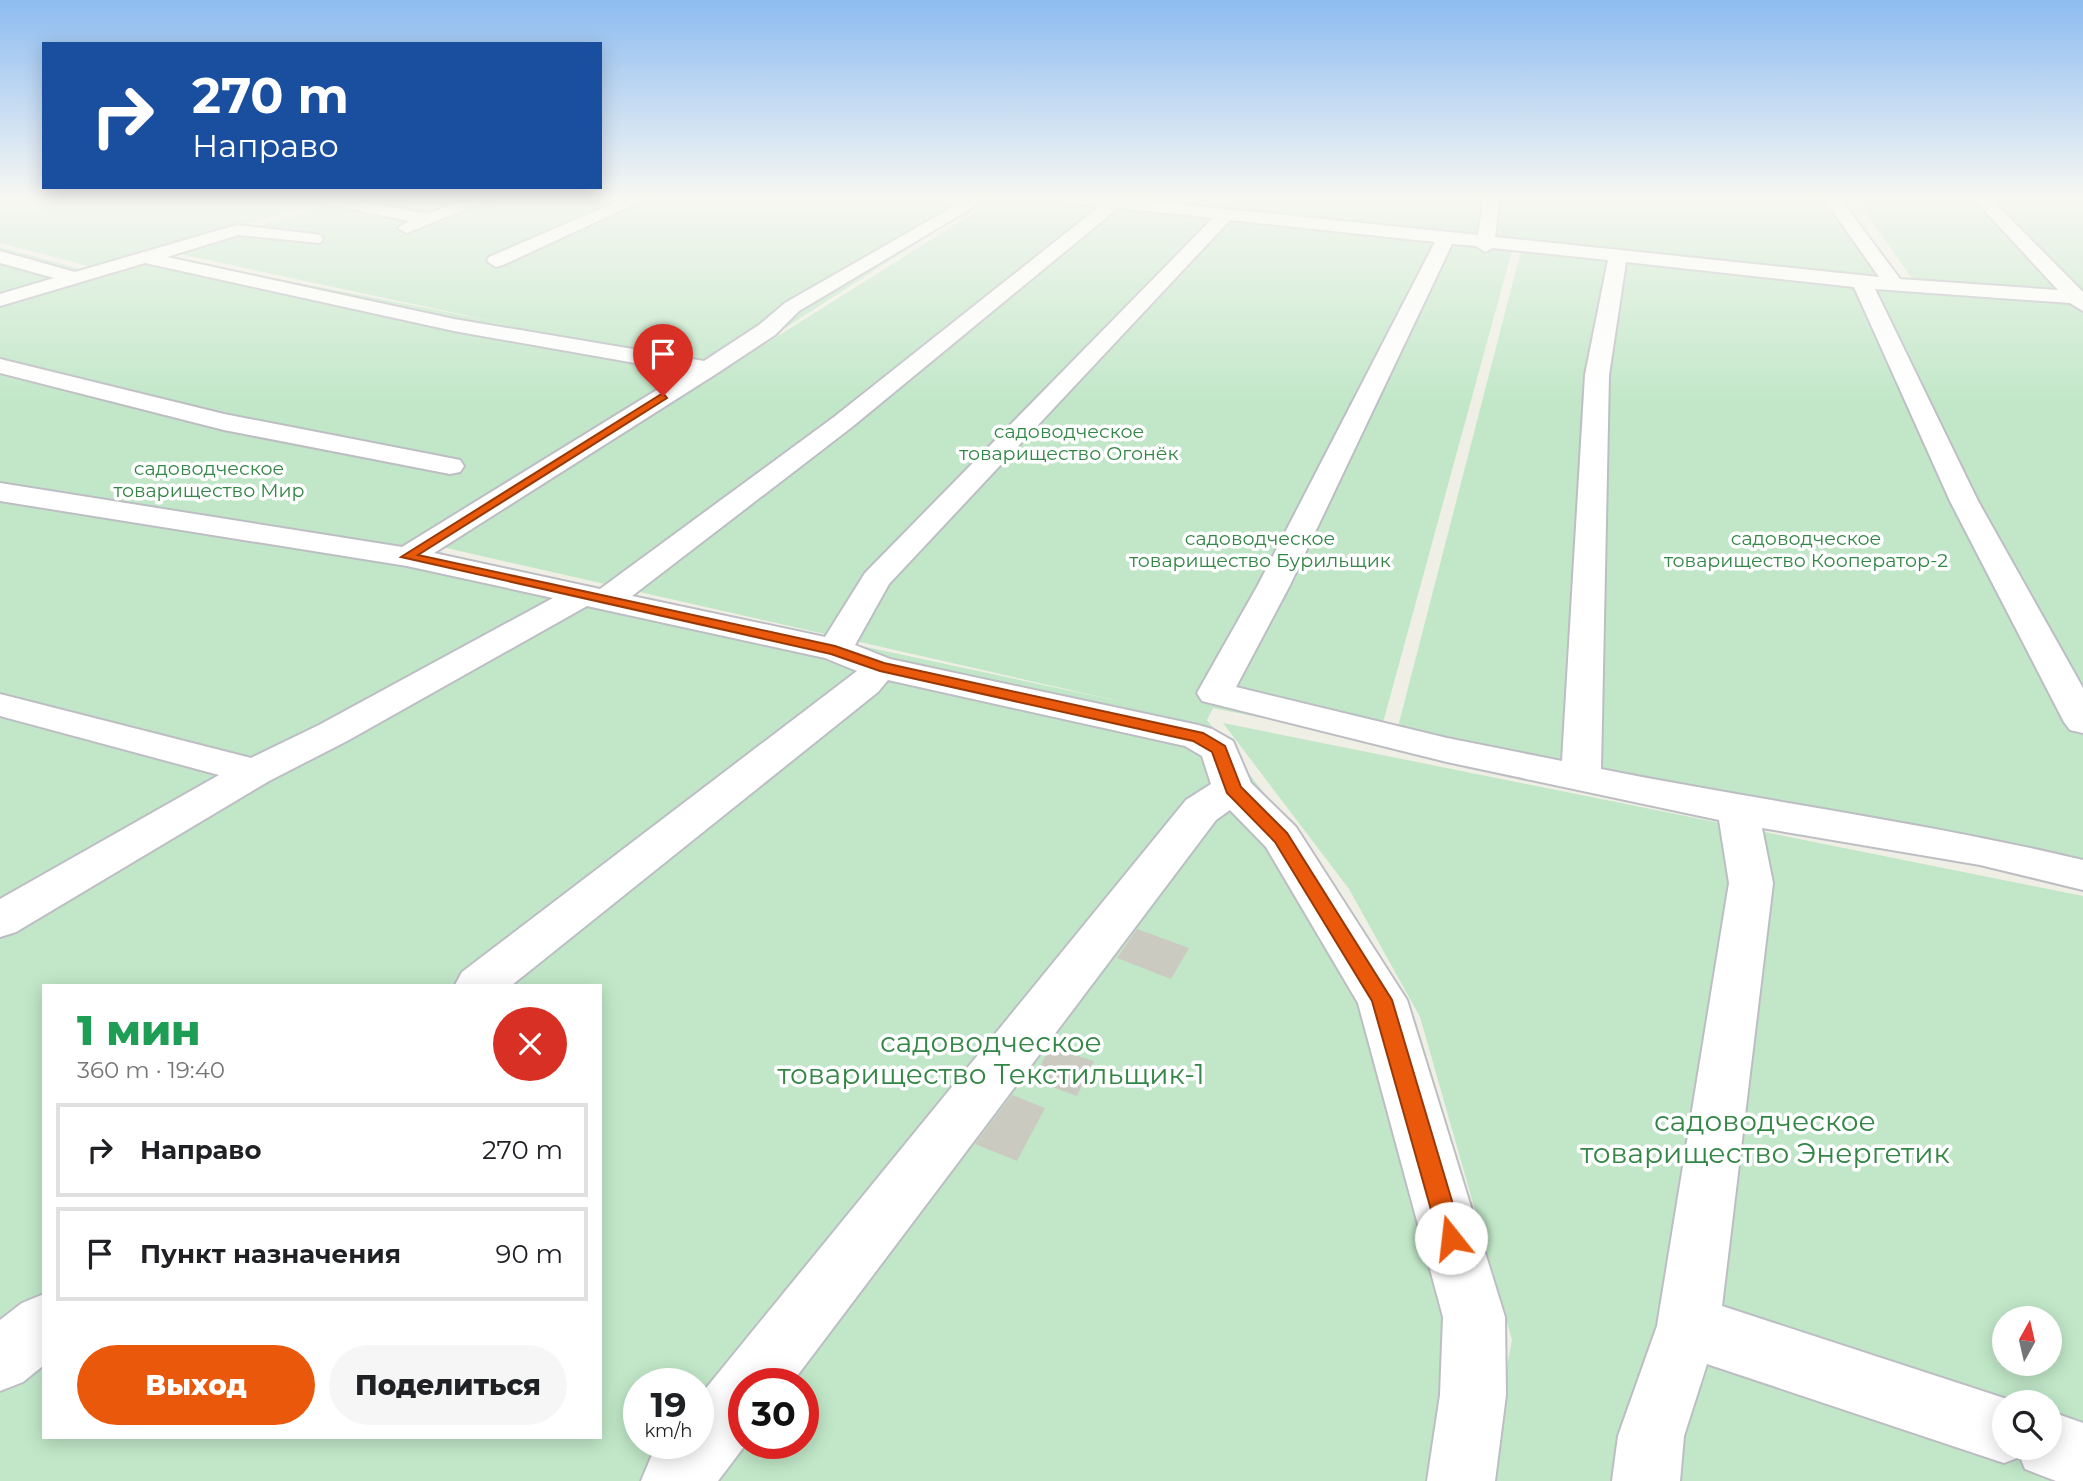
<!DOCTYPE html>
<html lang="ru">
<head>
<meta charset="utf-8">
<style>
	body { margin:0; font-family:Montserrat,sans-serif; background:#f6f6f6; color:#202124; height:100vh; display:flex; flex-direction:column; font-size:26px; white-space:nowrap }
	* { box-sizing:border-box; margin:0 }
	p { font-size:23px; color:#757577 }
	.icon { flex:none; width:38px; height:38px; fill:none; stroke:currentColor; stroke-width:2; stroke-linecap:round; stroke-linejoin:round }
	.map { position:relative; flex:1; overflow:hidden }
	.details { position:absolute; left:42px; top:984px; width:560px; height:455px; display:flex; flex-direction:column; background:#fff; border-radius:0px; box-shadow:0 4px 18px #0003 }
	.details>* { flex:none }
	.banner { position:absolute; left:42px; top:42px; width:560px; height:147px; border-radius:0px; box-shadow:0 4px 18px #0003; background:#1a4fa0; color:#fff; overflow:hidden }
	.needle { width:46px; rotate:8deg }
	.tools { position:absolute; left:1992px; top:1306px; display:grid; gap:14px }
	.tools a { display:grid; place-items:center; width:70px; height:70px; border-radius:50%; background:#fff; box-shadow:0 4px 18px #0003; font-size:35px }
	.speed { position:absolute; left:623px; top:1368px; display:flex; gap:14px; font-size:35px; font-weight:700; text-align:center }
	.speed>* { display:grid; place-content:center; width:91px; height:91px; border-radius:50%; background:#fff; box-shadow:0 4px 18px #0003; line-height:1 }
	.speed small { font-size:18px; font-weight:400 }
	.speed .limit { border:10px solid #d22; background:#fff; color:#111 }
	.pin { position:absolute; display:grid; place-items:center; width:60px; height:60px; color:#fff; margin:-72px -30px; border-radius:50% 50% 50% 0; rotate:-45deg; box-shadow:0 0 7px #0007 }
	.pin .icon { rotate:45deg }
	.me { position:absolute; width:77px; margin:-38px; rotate:344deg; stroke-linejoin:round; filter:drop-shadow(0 0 5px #0008) }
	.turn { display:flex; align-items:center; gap:24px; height:147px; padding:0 35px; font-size:32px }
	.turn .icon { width:91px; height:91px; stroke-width:2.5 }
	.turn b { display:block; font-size:49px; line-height:60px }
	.round { display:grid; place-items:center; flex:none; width:74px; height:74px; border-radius:37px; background:#f6f6f6 }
	.summary { display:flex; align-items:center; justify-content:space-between; height:119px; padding:0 35px }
	h1 { font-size:42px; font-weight:800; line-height:52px; color:#1e9e55 }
	.primary-button { display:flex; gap:14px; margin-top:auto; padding:14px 35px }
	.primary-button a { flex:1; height:80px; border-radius:42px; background:#ea580c; color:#fff; font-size:28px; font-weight:800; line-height:80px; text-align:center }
	.primary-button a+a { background:#f6f6f6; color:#202124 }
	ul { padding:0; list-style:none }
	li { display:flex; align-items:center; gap:21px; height:94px; margin:0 14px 10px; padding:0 21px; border:4px solid #e0e0e0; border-radius:0px }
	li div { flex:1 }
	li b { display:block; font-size:26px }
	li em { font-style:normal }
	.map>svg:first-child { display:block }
</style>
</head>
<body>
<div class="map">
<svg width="2083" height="1481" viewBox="0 0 2083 1481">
	<rect width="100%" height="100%" fill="#f0efe5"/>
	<!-- green -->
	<g fill="#c1e7c8" fill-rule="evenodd">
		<path d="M 0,197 L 989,197 L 721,369 L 408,546 L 583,599 L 599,590 L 1123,702 L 442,547 L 999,197 L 1031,197 L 1431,236 L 1513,247 L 1378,741 L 1213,708 L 1207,720 L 1325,871 L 1502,1392 L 1512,1340 L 1420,1017 L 1349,889 L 1223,723 L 2083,896 L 2083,1481 L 0,1481 L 0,303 L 156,255 L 497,322 L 175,253 L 327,205 L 446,221 L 448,217 L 343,197 L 92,267 L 0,243 ZM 44,985 L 600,985 L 600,1437 L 44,1437 ZM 2004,1318 L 2049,1318 L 2049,1363 L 2004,1363 ZM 639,1384 L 698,1384 L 698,1444 L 639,1444 ZM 744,1384 L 803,1384 L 803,1444 L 744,1444 ZM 2004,1402 L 2049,1402 L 2049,1447 L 2004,1447 Z"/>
		<path d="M 1104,197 L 1842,197 L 1900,280 L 1913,280 L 1855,197 L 2083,197 L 2083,886 L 1392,750 L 1523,243 L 1635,253 Z"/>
		<path d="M 0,247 L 88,271 L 0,299 Z"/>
	</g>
	<!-- building -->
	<g fill="#cbcac1">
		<path d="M 1137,929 L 1189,948 L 1171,979 L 1117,958 Z"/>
		<path d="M 1050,1047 L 1094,1061 L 1077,1096 L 1033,1080 Z"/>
		<path d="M 1012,1095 L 1045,1108 L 1017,1161 L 975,1144 Z"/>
	</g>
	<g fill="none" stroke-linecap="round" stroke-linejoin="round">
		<defs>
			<g id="street">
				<path d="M 309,197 L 341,197 L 427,214 L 472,197 L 495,197 L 407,233 L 398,228 L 409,221 L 317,202 Z"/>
				<path d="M 628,197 L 650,197 L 503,265 L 496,267 L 487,261 L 489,257 Z"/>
				<path d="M 970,197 L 990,197 L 799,311 L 775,335 L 716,374 L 434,553 L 600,589 L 834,417 L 1100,206 L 1063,202 L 1055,197 L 1110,197 L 1478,235 L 1484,197 L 1500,197 L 1495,237 L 1879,277 L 1823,197 L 1839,197 L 1900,279 L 2058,290 L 1972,197 L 1989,197 L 2083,292 L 2083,311 L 2070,303 L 1875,289 L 1978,501 L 2083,688 L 2083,733 L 2070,730 L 2064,722 L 1950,501 L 1854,287 L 1626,262 L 1609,375 L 1601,769 C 1761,801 1924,822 2083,860 L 2083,890 L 1980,865 L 1762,828 L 1773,883 L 1722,1306 L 2016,1402 L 2004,1402 L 2004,1447 L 2049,1447 L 2049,1411 L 2083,1423 L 2083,1481 L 2056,1481 L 2025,1469 L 2020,1457 L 2004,1463 L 1707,1364 L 1684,1436 L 1680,1481 L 1612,1481 L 1618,1436 L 1657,1326 L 1729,883 L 1719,820 L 1447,762 L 1202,701 L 1197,693 L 1258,585 L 1435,242 L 1230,220 L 889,584 L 855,645 L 890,659 L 1198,725 L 1212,729 L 1233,741 L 1251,783 L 1296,827 L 1407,1000 L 1505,1317 L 1506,1395 L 1495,1481 L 1427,1481 L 1440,1395 L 1443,1317 L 1358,1003 L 1266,847 L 1230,810 L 1216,820 L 791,1384 L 744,1384 L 746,1444 L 718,1481 L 641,1481 L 651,1457 L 661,1444 L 698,1444 L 698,1398 L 1186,800 L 1211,784 L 1202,756 L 1185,746 L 888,680 L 878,692 L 512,985 L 455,985 L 462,972 L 857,671 L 825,658 L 587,606 L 347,741 L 269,781 L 16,932 L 0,937 L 0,899 L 219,775 L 0,716 L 0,694 L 251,758 L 319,725 L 553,598 L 407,566 L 0,501 L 0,483 L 402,547 L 686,372 L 454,331 L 145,263 L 0,306 L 0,294 L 54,278 L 0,263 L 0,251 L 75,272 L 237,225 L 314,234 L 320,235 L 323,239 L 320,243 L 238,235 L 167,257 L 454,319 L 704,361 L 759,325 L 785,303 ZM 1118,208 L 1213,218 L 865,573 L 825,637 L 632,596 L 852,427 ZM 1452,244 L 1476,246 L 1485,252 L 1493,248 L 1608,260 L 1585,375 L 1562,761 L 1447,738 L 1236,687 L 1290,585 Z"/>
				<path d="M 0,359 L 224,414 L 450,458 L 460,460 L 464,466 L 460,472 L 450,474 L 224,430 L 0,373 Z"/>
				<path d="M 44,1294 L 44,1365 L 23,1382 L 0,1391 L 0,1320 L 22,1303 Z"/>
			</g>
		</defs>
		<!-- street casing -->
		<use href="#street" stroke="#bdbec4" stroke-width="4"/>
		<!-- street -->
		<use href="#street" fill="#fff" fill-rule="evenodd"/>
	</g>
	<!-- sky -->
	<linearGradient id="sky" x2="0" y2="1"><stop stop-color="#8dbcf1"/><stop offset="0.49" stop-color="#f8f8f3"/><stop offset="1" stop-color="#f8f8f3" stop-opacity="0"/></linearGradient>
	<rect width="2083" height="404" fill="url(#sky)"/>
	<!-- route -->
	<path fill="#ea580c" stroke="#983908" stroke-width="2" d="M 663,393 L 667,398 L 418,555 L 835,646 L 884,663 L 1203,733 L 1225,746 L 1241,787 L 1287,833 L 1392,1000 L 1463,1238 L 1460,1246 L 1451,1249 L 1442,1246 L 1439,1238 L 1372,1001 L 1275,842 L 1227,793 L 1212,752 L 1193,741 L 880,671 L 831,654 L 401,557 Z"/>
	<g text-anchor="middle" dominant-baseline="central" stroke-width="7" stroke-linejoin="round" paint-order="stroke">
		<!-- far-park labels -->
		<g font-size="19" fill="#338646" stroke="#fff">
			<text x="1069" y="431">садоводческое<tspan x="1069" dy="22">товарищество Огонёк</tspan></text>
			<text x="209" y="468">садоводческое<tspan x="209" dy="22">товарищество Мир</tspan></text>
			<text x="1260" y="538">садоводческое<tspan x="1260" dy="22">товарищество Бурильщик</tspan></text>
			<text x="1806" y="538">садоводческое<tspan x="1806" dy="22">товарищество Кооператор-2</tspan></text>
		</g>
		<!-- near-park labels -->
		<g font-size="28" fill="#338646" stroke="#fff">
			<text x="991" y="1042">садоводческое<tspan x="991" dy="32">товарищество Текстильщик-1</tspan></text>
			<text x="1765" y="1121">садоводческое<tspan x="1765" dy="32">товарищество Энергетик</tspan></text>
		</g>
	</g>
</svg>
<div class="tools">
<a><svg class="needle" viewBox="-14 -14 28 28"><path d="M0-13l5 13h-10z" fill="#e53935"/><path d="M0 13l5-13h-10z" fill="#757577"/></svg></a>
<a><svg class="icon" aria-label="search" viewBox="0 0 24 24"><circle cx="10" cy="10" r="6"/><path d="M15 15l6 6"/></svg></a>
</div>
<div class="speed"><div>19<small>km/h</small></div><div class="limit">30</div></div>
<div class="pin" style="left:663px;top:396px;background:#d93025"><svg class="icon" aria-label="arrive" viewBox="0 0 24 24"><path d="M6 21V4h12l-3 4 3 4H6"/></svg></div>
<svg class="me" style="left:1451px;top:1238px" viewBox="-20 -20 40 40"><circle r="19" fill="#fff"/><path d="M0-13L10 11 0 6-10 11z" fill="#ea580c"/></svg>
<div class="banner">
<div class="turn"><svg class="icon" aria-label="right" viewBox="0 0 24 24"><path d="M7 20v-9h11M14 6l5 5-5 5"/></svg><div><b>270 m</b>Направо</div></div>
</div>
<section class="details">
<div class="summary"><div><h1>1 мин</h1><p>360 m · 19:40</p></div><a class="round" style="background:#d93025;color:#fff"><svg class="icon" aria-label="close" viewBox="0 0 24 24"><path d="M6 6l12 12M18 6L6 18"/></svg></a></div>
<ul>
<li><svg class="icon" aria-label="right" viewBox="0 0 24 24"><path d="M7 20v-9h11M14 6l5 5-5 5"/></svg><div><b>Направо</b></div><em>270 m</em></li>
<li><svg class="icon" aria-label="arrive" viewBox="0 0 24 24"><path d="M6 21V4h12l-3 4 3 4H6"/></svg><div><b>Пункт назначения</b></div><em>90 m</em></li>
</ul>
<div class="primary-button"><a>Выход</a><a>Поделиться</a></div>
</section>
</div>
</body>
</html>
